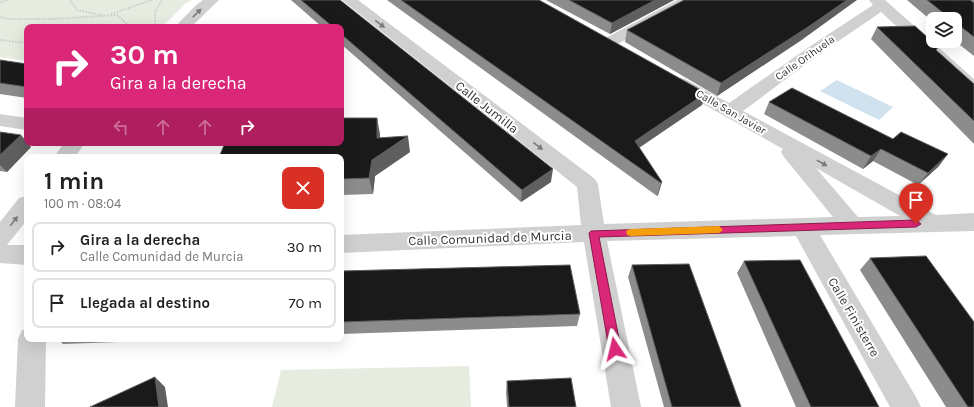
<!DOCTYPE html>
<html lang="es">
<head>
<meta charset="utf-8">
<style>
	body { margin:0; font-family:Karla,sans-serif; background:#f2f2f2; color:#222; height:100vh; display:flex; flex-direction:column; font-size:15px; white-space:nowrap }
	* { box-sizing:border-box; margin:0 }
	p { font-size:13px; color:#767676 }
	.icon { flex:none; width:22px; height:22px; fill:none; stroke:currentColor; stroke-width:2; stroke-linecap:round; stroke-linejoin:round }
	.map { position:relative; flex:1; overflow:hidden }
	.panel { position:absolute; left:24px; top:154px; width:320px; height:188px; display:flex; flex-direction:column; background:#fff; border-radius:8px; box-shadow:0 4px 16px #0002 }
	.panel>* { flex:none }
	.banner { position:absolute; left:24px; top:24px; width:320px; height:122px; border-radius:8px; box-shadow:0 4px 16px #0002; background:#db2777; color:#fff; overflow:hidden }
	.controls { position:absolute; left:926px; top:12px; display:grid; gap:8px }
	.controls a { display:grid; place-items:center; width:36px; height:36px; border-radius:8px; background:#fff; box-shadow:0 4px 16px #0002; font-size:20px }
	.pin { position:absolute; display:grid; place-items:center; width:34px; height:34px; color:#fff; margin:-41px -17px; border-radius:50% 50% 50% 0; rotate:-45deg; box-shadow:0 0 4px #0007 }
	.pin .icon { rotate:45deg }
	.me { position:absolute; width:44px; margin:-22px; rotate:350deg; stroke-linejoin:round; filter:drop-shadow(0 0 3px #0008) }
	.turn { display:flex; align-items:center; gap:14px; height:84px; padding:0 20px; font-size:18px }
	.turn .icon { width:52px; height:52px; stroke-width:2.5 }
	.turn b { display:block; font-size:28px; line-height:34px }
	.lanes { display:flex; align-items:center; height:38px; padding:0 20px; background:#0003; justify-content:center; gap:20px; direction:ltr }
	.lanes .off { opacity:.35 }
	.round { display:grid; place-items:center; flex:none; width:42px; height:42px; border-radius:8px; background:#f2f2f2 }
	.overview { display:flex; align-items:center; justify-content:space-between; height:68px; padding:0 20px }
	h1 { font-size:24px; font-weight:700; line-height:30px }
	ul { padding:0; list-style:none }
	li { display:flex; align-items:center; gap:12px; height:50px; margin:0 8px 6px; padding:0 12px; border:2px solid #e0e0e0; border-radius:8px }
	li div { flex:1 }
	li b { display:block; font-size:15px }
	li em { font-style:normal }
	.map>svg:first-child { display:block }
</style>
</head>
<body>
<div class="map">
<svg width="974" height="407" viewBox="0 0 974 407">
	<rect width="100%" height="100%" fill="#fff"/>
	<!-- green -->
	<g fill="#e6ecdf">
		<path d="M 0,0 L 192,0 L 186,3 L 162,27 L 27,27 L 27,61 L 0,57 Z"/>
		<path d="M 469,366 L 471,407 L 272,407 L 281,370 Z"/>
	</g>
	<!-- water -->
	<path fill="#cfe2ee" d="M 837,80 L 893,107 L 879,120 L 820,91 Z"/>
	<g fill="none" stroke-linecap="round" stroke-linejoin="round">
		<!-- path -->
		<g stroke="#cdcdcd" stroke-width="2" stroke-dasharray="1.5 1.5" stroke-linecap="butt">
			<path d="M 70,0 L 77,10 L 102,15"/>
			<path d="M 0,2 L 8,0"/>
			<path d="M 111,14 L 152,0"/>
			<path d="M 0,17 L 8,19 L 54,19 L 117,15 L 130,27"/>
			<path d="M 153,27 L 155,25 L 155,12 L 162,0"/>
			<path d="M 0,40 L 27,43"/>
		</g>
		<!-- street -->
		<g fill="#d0d0d0" fill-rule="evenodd">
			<path d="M 203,0 L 219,0 L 191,27 L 175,27 L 195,6 Z"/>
			<path d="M 342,0 L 358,0 L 595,179 L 598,184 L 604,224 L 833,217 L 784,157 L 781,152 L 783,149 L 673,87 L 670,83 L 673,79 L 679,78 L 685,79 L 729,103 L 809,47 L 873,5 L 869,0 L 885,0 L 974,79 L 974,93 L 968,92 L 881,12 L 821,53 L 743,111 L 936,215 L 974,213 L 974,231 L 820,235 L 916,397 L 921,407 L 890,407 L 796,236 L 607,241 L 641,407 L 611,407 L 584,242 L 341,253 L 341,235 L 581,225 L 577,187 ZM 816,168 L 900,216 L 858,217 Z"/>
			<path d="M 677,0 L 695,0 L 693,3 L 616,45 L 610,47 L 604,45 L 602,42 L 604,39 Z"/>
			<path d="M 0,114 L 27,118 L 27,130 L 0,126 Z"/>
			<path d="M 64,143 L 85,143 L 75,157 L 54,157 Z"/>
			<path d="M 27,196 L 27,220 L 7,245 L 27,245 L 27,265 L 0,263 L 0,222 L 19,198 Z"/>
			<path d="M 27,329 L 27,339 L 46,339 L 45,407 L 15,407 L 18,339 L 22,330 Z"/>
		</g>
	</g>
	<!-- wall -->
	<g fill="#8c8c8c">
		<path d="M 291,0 L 340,0 L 551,182 L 521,202 L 341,44 L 341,27 L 322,27 Z"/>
		<path d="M 387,0 L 539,0 L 706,93 L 702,105 L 639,148 L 662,182 L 658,195 L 657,196 Z"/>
		<path d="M 546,0 L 674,0 L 610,34 Z"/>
		<path d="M 907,0 L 974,0 L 974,56 L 955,41 L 955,19 L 933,19 L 933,22 Z"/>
		<path d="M 877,27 L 938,47 L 936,50 L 974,84 L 974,144 L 871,39 Z"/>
		<path d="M 627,30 L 803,39 L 717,96 L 625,42 Z"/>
		<path d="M 0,60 L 27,64 L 27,98 L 0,94 Z"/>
		<path d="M 769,102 L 893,139 L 948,154 L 938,167 L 918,185 L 873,161 L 863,169 L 764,114 Z"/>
		<path d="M 0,132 L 31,147 L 7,172 L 0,171 Z"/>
		<path d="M 380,134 L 380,138 L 410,152 L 375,176 L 373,194 L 341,195 L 341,157 Z"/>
		<path d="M 870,258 L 974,407 L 946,407 L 860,270 Z"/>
		<path d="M 744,261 L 879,407 L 796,407 L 737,273 Z"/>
		<path d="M 632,265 L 741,407 L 664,407 L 628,277 Z"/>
		<path d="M 341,271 L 580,314 L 577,326 L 341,334 Z"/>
		<path d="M 58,339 L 199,339 L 63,344 Z"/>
		<path d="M 507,381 L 576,407 L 507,407 L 506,392 Z"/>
	</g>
	<!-- shaded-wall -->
	<g fill="#5f5f5f">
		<path d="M 655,0 L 674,0 L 610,34 L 612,23 Z"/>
		<path d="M 847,0 L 857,0 L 803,39 L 717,96 L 721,83 Z"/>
		<path d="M 706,93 L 702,105 L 631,153 L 635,141 Z"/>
		<path d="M 377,118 L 380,134 L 380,154 L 377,138 Z"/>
		<path d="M 21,135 L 31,147 L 7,172 L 0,165 L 0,155 Z"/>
		<path d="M 408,136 L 410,152 L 375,176 L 373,194 L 369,178 L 372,160 Z"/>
		<path d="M 881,149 L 873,161 L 863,169 L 871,156 Z"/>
		<path d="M 948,154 L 938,167 L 918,185 L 928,173 Z"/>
		<path d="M 553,169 L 551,182 L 521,202 L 522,190 Z"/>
		<path d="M 662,182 L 658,195 L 657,196 L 661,183 Z"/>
		<path d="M 155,377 L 165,387 L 168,407 L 159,407 Z"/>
	</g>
	<!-- building -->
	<g fill="#1a1a1a" stroke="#5f5f5f">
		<path d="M 301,0 L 340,0 L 553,169 L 522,190 L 341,34 L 341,27 L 333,27 Z"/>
		<path d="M 401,0 L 539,0 L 706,93 L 635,141 L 662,182 L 661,183 Z"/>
		<path d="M 569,0 L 655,0 L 612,23 Z"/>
		<path d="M 684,0 L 847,0 L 808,27 L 721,83 L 627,30 Z"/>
		<path d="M 927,0 L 970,0 L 974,3 L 974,37 L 955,22 L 955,19 L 951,19 Z"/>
		<path d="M 915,26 L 938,47 L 936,50 L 974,84 L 974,121 L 877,27 Z"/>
		<path d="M 0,60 L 27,64 L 27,87 L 0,83 Z"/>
		<path d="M 792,88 L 893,139 L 901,132 L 948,154 L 928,173 L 881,149 L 871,156 L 769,102 Z"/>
		<path d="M 341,118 L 377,118 L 377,138 L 408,136 L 372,160 L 369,178 L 341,179 L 341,157 L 219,157 L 225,143 L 341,143 Z"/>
		<path d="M 0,132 L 21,135 L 0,155 Z"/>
		<path d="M 926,256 L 974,322 L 974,407 L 968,407 L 870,258 Z"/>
		<path d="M 800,260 L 879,407 L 811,407 L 744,261 Z"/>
		<path d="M 689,264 L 741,407 L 672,407 L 632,265 Z"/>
		<path d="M 570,265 L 580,314 L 341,322 L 341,271 Z"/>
		<path d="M 155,377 L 159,407 L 90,407 Z"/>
		<path d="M 571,378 L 576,407 L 509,407 L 507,381 Z"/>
	</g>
	<!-- one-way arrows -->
	<defs><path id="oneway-solid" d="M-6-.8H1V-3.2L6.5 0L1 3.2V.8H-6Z"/></defs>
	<g fill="#7a7a7a">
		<use href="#oneway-solid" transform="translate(197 13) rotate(-45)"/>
		<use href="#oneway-solid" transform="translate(380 24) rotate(38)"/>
		<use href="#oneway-solid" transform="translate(538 146) rotate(38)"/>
		<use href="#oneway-solid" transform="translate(822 163) rotate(29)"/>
		<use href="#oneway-solid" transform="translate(14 221) rotate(-52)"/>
	</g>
	<!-- route -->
	<path fill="#db2777" stroke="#8e194d" d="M 916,220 L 921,224 L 916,227 L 599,237 L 621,349 L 619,353 L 615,354 L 611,353 L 609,349 L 589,233 L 591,231 Z"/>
	<!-- slow -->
	<path fill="#f59e0b" d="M 719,226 L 723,230 L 719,233 L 631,236 L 627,235 L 626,232 L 627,230 L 631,229 Z"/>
	<g text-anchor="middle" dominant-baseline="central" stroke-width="4" stroke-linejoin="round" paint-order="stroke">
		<!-- far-street labels -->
		<g font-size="11" fill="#333" stroke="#fff">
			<text transform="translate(805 58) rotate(-35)">Calle Orihuela</text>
			<text transform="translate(731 112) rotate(30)">Calle San Javier</text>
		</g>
		<!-- street labels -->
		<g font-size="13" fill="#333" stroke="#fff">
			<text transform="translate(487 107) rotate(38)">Calle Jumilla</text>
			<text transform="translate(490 238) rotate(-2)">Calle Comunidad de Murcia</text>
			<text transform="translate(854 317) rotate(60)">Calle Finisterre</text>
		</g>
	</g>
</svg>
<div class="controls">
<a><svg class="icon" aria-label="layers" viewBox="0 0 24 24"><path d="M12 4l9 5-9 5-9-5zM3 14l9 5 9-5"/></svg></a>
</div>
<div class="pin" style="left:916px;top:224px;background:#d93025"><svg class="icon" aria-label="arrive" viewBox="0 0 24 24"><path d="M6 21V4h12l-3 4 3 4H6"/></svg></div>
<svg class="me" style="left:615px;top:349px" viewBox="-20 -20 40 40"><path d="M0-17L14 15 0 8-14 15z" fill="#db2777" stroke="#fff" stroke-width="4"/></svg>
<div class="banner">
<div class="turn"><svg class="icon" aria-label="right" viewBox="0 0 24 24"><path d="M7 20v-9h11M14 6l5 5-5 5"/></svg><div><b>30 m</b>Gira a la derecha</div></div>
<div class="lanes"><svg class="icon off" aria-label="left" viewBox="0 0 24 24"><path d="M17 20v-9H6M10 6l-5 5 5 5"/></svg><svg class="icon off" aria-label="ahead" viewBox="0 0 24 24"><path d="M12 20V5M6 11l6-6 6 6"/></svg><svg class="icon off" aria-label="ahead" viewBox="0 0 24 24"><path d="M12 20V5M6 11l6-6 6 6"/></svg><svg class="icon" aria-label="right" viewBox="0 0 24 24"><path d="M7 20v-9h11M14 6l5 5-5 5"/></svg></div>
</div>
<section class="panel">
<div class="overview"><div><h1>1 min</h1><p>100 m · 08:04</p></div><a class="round" style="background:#d93025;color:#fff"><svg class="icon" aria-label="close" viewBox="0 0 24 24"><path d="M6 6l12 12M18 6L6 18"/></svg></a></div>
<ul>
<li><svg class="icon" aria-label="right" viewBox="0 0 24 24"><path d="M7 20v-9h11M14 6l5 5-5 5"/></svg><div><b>Gira a la derecha</b><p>Calle Comunidad de Murcia</p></div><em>30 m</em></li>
<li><svg class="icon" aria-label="arrive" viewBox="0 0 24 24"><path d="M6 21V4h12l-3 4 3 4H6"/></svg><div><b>Llegada al destino</b></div><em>70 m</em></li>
</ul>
</section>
</div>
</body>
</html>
